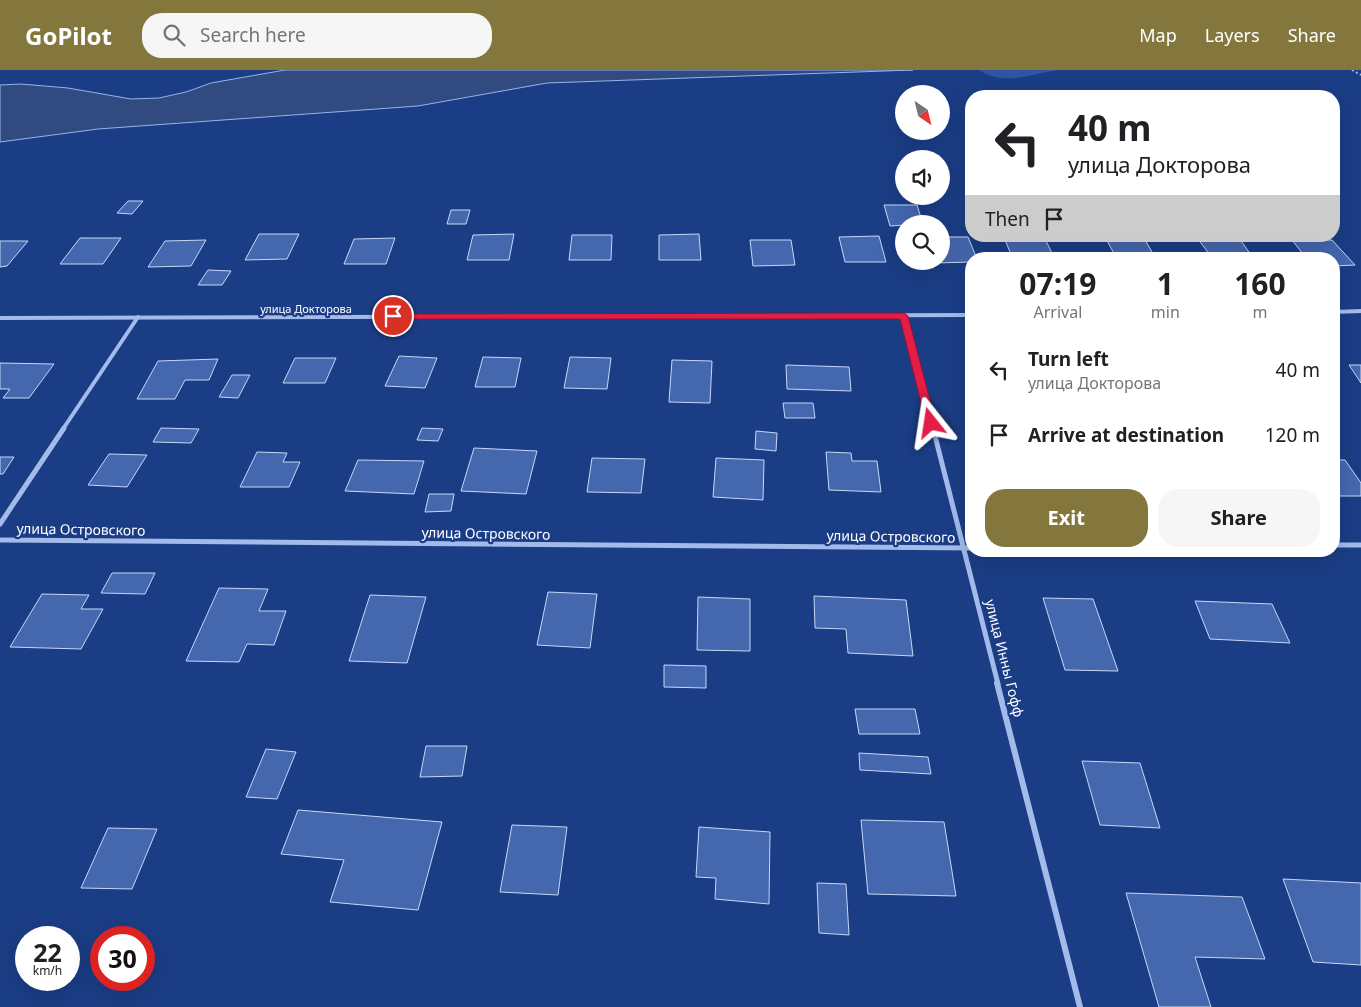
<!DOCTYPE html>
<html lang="en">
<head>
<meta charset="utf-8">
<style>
	body { margin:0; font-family:"Noto Sans",sans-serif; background:#f6f6f6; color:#202124; height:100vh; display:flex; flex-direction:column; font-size:19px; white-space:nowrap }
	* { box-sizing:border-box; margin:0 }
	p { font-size:16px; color:#757577 }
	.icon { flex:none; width:28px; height:28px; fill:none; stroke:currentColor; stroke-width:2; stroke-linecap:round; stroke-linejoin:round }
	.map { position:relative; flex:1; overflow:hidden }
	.drawer { position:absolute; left:965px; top:182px; width:375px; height:305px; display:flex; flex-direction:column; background:#fff; border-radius:20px; box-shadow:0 5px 20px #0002 }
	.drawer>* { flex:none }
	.banner { position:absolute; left:965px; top:20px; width:375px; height:152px; border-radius:20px; box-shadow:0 5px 20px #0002; background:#fff; color:#202124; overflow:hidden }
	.needle { width:32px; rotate:145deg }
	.tools { position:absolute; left:895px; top:15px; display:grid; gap:10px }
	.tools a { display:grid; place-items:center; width:55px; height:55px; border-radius:50%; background:#fff; box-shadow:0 5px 20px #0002; font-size:25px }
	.speed { position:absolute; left:15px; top:856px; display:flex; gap:10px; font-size:25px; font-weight:700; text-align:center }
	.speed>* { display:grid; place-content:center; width:65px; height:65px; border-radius:50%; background:#fff; box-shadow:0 5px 20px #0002; line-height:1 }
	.speed small { font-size:12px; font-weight:400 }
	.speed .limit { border:8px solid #d22; background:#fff; color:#111 }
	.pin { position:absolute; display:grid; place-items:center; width:42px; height:42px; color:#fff; margin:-21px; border:2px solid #fff; border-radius:50%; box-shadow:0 1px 5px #0007 }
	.me { position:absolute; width:55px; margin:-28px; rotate:345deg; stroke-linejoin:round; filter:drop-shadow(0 0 4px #0008) }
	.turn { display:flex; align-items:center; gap:18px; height:105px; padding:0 20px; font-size:22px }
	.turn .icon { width:65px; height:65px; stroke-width:2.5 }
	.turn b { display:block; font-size:35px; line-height:42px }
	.then { display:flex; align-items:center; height:48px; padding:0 20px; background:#0003; gap:10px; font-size:19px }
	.eta { display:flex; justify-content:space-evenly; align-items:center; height:85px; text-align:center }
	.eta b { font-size:30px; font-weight:700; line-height:35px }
	.cta { display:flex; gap:10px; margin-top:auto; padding:10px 20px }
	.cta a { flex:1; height:58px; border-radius:20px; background:#83773e; color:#fff; font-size:20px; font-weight:700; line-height:58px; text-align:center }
	.cta a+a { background:#f6f6f6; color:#202124 }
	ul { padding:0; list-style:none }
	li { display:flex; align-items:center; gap:15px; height:65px; padding:0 20px }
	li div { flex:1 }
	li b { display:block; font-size:19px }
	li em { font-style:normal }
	header { display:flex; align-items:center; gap:30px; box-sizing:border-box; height:70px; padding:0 25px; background:#83773e; color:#fff }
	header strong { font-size:24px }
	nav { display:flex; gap:28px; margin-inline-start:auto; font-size:18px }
	.search { width:350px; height:45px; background:#f6f6f6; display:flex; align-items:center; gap:12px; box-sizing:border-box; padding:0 18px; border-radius:20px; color:#757577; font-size:19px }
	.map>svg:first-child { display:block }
</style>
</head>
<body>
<header>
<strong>GoPilot</strong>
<div class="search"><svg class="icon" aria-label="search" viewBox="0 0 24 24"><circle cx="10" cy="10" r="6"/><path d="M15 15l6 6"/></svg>Search here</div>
<nav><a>Map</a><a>Layers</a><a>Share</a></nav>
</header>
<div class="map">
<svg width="1361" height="937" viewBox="0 0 1361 937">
	<rect width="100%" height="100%" fill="#1b3d85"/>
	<!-- green -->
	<path fill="#2e55a3" d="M 979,0 L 1063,0 C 1032,2 1008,18 979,0 Z"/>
	<!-- water -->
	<path fill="#314b80" stroke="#94b4ed" d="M 285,0 L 913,0 L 547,13 L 418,36 L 98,59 L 0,72 L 0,15 L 21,14 L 68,18 L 131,29 L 159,28 L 186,22 L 211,13 Z"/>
	<!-- building -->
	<g fill="#4467ae" stroke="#c6d8f8">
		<path d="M 128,131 L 143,131 L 132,144 L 117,143 Z"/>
		<path d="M 884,135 L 917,135 L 923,154 L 890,156 Z"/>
		<path d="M 451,140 L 470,140 L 466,154 L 447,154 Z"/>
		<path d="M 259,164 L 299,164 L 287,189 L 245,190 Z"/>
		<path d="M 514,164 L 509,190 L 467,190 L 473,165 Z"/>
		<path d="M 699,164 L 701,190 L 659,190 L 659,165 Z"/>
		<path d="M 572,165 L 612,165 L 611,190 L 569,190 Z"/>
		<path d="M 879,166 L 886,192 L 845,192 L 839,167 Z"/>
		<path d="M 941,167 L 968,167 L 977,189 L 971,189 L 971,192 L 936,193 L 936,191 L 941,191 Z"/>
		<path d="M 1105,167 L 1144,168 L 1156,189 L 1117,189 Z"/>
		<path d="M 80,168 L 121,168 L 103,194 L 60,194 Z"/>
		<path d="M 395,168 L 386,194 L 344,194 L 354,169 Z"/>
		<path d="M 1239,168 L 1254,189 L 1213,189 L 1198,169 Z"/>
		<path d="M 1045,169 L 1055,189 L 1013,189 L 1005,170 Z"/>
		<path d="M 206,170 L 191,196 L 148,197 L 165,171 Z"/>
		<path d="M 750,170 L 791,170 L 795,195 L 753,196 Z"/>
		<path d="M 1292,170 L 1332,170 L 1355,195 L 1334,196 L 1334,189 L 1307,189 Z"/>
		<path d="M 0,171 L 28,171 L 7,196 L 0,197 Z"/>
		<path d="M 208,200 L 231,201 L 222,215 L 198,215 Z"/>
		<path d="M 399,286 L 437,288 L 425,318 L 385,316 Z"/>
		<path d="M 483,287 L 521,288 L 515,317 L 475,317 Z"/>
		<path d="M 570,287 L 611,288 L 607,319 L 564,318 Z"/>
		<path d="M 295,288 L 336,288 L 325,313 L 283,313 Z"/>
		<path d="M 218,289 L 209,310 L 185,310 L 175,329 L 137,329 L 158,291 Z"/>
		<path d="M 672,290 L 712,291 L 710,333 L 669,332 Z"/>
		<path d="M 0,293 L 54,294 L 29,328 L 3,328 L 10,319 L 0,319 Z"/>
		<path d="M 786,295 L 849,297 L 851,321 L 787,319 Z"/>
		<path d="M 1349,295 L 1361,295 L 1361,313 Z"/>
		<path d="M 232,305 L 250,305 L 238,328 L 219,327 Z"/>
		<path d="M 783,333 L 813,333 L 815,348 L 785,348 Z"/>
		<path d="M 161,358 L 199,359 L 191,373 L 153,372 Z"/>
		<path d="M 422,358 L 443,359 L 438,371 L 417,370 Z"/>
		<path d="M 756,361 L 777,363 L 776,381 L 755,379 Z"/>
		<path d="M 474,378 L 537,381 L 526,424 L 461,421 Z"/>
		<path d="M 257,382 L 287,383 L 283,392 L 300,392 L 289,417 L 240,417 Z"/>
		<path d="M 826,382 L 851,383 L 852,391 L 877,391 L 881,422 L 829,420 Z"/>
		<path d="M 109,384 L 147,385 L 127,417 L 88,415 Z"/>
		<path d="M 0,387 L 14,387 L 3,404 L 0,404 Z"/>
		<path d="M 592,388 L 645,389 L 641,423 L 587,422 Z"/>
		<path d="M 716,388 L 764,390 L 763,430 L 713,427 Z"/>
		<path d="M 358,390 L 424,391 L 414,424 L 345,421 Z"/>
		<path d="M 1334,390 L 1345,390 L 1361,413 L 1361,426 L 1334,426 Z"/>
		<path d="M 429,424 L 454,424 L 451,441 L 425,442 Z"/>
		<path d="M 112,503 L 155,503 L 145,524 L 101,523 Z"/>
		<path d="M 219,518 L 268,519 L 259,541 L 286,541 L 274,575 L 247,574 L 239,592 L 186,591 Z"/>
		<path d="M 548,522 L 597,524 L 590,578 L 537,575 Z"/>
		<path d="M 42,524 L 89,525 L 81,539 L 103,539 L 81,579 L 10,577 Z"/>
		<path d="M 370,525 L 426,527 L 407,593 L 349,591 Z"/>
		<path d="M 814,526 L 906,530 L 913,586 L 848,583 L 846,559 L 815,558 Z"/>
		<path d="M 698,527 L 750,529 L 750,581 L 697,580 Z"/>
		<path d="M 1043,528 L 1093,529 L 1118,601 L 1065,600 Z"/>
		<path d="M 1195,531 L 1272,534 L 1290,573 L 1210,569 Z"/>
		<path d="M 664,595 L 706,596 L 706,618 L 664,617 Z"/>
		<path d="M 855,639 L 915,639 L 920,664 L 859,664 Z"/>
		<path d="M 426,676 L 467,676 L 462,706 L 420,707 Z"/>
		<path d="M 266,679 L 296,682 L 277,729 L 246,727 Z"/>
		<path d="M 859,683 L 928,687 L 931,704 L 860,700 Z"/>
		<path d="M 1082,691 L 1140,693 L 1160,758 L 1100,755 Z"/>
		<path d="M 298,740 L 442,752 L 418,840 L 330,832 L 344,790 L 281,784 Z"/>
		<path d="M 861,750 L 944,752 L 956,826 L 868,824 Z"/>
		<path d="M 512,755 L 567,757 L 558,825 L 500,822 Z"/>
		<path d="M 699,757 L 770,762 L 769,834 L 715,829 L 716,808 L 696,807 Z"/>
		<path d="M 108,758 L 157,759 L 132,819 L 81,818 Z"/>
		<path d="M 1283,809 L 1361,813 L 1361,895 L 1313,892 Z"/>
		<path d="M 817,813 L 846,814 L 849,865 L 819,863 Z"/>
		<path d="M 1126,823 L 1242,827 L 1265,889 L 1195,887 L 1211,937 L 1159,937 Z"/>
	</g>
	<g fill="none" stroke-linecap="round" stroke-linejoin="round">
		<!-- path -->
		<path stroke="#a2bbeb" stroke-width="2" stroke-dasharray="2 2.5" stroke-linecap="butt" d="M 1352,0 L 1361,5"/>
		<!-- street-far2 -->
		<g stroke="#a2bbeb" stroke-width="4">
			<path d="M 1334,242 L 1361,241"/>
			<path d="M 904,246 L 933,359"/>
			<path d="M 0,248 L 971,245"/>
			<path d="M 63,359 L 138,247"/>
		</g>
		<!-- street-far1 -->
		<g stroke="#a2bbeb" stroke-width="5">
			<path d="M 933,358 L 998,614"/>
			<path d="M 0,454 L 64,358"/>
			<path d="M 0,470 L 971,478"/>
			<path d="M 1334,475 L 1361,475"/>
		</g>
		<!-- street -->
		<path stroke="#a2bbeb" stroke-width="6" d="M 997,613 L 1080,937"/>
	</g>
	<!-- route -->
	<path fill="#e11d48" stroke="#92132f" d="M 904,243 L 908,246 L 936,353 L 931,357 L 926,353 L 900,249 L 393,249 L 389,246 L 393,244 Z"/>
	<g text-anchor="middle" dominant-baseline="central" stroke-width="4.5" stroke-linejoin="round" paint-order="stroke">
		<!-- far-street labels -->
		<g font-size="11" fill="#fff" stroke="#1b3d85">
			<text x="306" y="238">улица Докторова</text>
		</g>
		<!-- street labels -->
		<g font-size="14" fill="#fff" stroke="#1b3d85">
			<text transform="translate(81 459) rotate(1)">улица Островского</text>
			<text transform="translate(486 463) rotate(1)">улица Островского</text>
			<text transform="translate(891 466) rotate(1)">улица Островского</text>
			<text transform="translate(1005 588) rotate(76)">улица Инны Гофф</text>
		</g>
	</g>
</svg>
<div class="tools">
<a><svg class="needle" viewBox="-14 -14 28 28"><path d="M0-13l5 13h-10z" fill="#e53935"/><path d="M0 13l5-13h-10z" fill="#757577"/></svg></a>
<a><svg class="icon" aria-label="sound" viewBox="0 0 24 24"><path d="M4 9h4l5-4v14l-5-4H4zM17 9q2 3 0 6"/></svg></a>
<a><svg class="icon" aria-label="search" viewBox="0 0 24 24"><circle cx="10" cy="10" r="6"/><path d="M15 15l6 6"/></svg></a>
</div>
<div class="speed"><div>22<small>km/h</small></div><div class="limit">30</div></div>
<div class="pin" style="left:393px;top:246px;background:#d93025"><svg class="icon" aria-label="arrive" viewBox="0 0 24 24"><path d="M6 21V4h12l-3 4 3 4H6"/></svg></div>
<svg class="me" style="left:931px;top:353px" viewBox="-20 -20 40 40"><path d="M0-17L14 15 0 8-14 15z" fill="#e11d48" stroke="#fff" stroke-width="4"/></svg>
<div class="banner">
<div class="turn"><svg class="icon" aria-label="left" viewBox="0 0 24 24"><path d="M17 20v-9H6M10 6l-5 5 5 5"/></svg><div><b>40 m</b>улица Докторова</div></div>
<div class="then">Then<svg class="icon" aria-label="arrive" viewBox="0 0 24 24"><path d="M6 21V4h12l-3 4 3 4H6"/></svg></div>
</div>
<section class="drawer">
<div class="eta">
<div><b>07:19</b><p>Arrival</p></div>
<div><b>1</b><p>min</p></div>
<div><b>160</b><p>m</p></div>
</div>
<ul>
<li><svg class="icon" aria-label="left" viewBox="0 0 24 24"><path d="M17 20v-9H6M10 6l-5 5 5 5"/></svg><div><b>Turn left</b><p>улица Докторова</p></div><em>40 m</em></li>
<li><svg class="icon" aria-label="arrive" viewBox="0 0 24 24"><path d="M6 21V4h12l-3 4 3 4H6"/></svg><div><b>Arrive at destination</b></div><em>120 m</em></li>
</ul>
<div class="cta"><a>Exit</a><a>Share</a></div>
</section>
</div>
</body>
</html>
